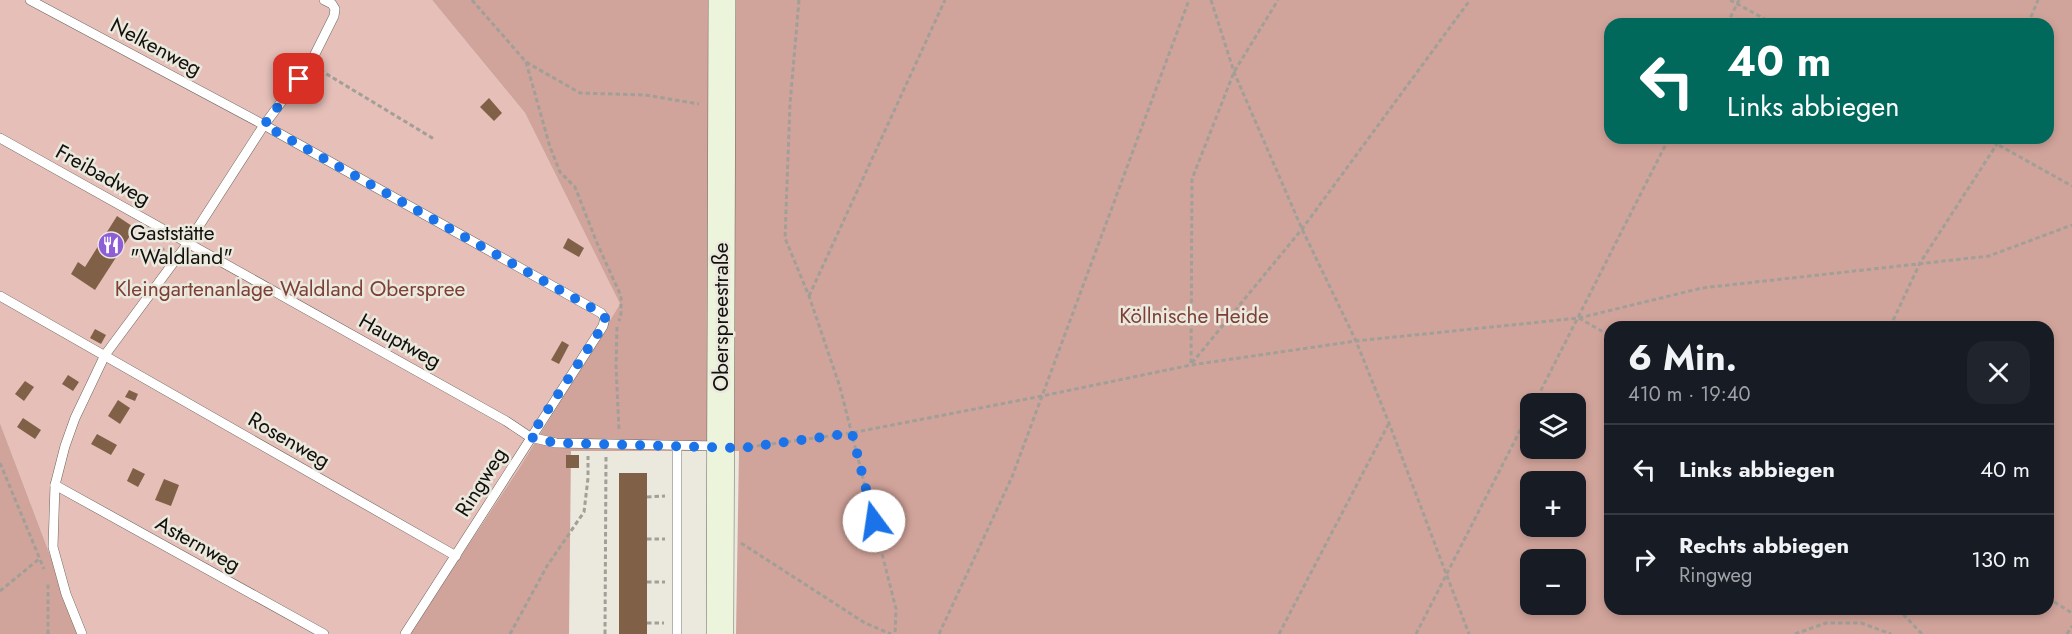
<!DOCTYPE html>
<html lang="de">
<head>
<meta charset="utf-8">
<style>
	body { margin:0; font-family:Jost,sans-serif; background:#20242c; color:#f1f3f6; height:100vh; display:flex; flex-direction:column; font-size:22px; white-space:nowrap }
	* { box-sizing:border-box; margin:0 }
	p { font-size:20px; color:#9ea1a6 }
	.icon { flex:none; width:33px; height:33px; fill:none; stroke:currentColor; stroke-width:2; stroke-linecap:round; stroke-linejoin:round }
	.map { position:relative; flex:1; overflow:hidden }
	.panel { position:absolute; left:1604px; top:321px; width:450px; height:294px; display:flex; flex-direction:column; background:#171b24; border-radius:18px; box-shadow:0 3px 9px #0003 }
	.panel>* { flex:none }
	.banner { position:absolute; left:1604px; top:18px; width:450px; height:126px; border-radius:18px; box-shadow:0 3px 9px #0003; background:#00695c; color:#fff; overflow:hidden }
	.buttons { position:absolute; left:1520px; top:393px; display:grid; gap:12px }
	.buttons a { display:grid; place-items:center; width:66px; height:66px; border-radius:12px; background:#171b24; box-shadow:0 3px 9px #0003; font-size:30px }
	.pin { position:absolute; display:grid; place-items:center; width:51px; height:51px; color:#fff; margin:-26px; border-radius:12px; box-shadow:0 3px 9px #0006 }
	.me { position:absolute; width:66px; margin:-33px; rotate:346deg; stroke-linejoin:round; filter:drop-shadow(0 0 4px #0008) }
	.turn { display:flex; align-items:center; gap:21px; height:126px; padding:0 24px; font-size:27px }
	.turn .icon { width:78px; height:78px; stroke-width:2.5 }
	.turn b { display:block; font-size:42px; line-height:51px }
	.round { display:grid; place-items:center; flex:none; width:63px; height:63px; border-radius:18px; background:#20242c }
	.summary { display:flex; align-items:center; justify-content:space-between; height:102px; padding:0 24px }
	h1 { font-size:36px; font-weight:700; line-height:45px }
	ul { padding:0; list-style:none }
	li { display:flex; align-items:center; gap:18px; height:90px; padding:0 24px; border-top:2px solid #363941 }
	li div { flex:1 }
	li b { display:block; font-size:22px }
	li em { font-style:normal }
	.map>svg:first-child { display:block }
</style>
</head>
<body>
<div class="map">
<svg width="2072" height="634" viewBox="0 0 2072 634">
	<rect width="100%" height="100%" fill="#ebe8de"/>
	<!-- green -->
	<path fill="#e5bfb8" d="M 0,0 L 432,0 L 525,113 L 620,304 L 518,470 L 409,634 L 80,634 L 0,423 Z"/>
	<!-- forest -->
	<g fill="#d1a49b" fill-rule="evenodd">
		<path d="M 432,0 L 2072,0 L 2072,634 L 736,634 L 739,451 L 571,451 L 569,634 L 409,634 L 518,470 L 620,304 L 525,113 ZM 1610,24 L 2048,24 L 2048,138 L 1610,138 ZM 1610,327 L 2048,327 L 2048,609 L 1610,609 ZM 1530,404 L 1575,404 L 1575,448 L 1530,448 ZM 1530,482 L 1575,482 L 1575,526 L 1530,526 ZM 1530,560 L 1575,560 L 1575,604 L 1530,604 Z"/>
		<path d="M 0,423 L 80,634 L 0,634 Z"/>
	</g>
	<!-- building -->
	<g fill="#806147">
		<path d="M 489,98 L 502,113 L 494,121 L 480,107 Z"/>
		<path d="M 117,216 L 135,228 L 95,290 L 71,274 L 78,262 L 85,267 Z"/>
		<path d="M 568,238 L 584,248 L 579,257 L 563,248 Z"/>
		<path d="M 95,329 L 106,335 L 101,344 L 90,338 Z"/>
		<path d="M 562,341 L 569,345 L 559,364 L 551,360 Z"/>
		<path d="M 68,375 L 79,382 L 73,391 L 62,384 Z"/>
		<path d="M 25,381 L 34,387 L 24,401 L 15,394 Z"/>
		<path d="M 129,390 L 138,394 L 135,401 L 125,397 Z"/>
		<path d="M 118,400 L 130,408 L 120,424 L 108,416 Z"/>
		<path d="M 23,418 L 41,430 L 35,439 L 17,427 Z"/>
		<path d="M 97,434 L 117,445 L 111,455 L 91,444 Z"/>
		<rect x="566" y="455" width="13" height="13"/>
		<path d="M 133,468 L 145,474 L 138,487 L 127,481 Z"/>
		<rect x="619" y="473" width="28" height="161"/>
		<path d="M 164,479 L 179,485 L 171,506 L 155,500 Z"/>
	</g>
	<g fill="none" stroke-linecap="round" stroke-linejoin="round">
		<defs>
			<g id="lane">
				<path d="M 30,0 L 264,125 L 601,313 L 605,318 L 603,326 L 405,634"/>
				<path d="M 0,138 L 506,421 L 530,437 L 556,443 L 718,446"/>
				<path d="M 0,296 L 456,556"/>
				<path d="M 677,446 L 677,634"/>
				<path d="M 55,485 L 324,634"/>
				<path d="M 82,634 L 66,594 L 53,547 L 55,485 L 65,446 L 75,418 L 105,355 L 188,243 L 264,125 L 310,64 L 334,16 L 335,9 L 332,4 L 324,0"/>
			</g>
			<path id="secondary" d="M 720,634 L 722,0"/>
		</defs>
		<!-- lane casing -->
		<use href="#lane" stroke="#6a675e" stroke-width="10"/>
		<!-- secondary casing -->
		<use href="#secondary" stroke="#6a675e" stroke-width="28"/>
		<!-- path -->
		<g stroke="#a19f97" stroke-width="3" stroke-dasharray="4.5 3" stroke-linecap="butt">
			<path d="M 472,0 L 526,62 L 580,93 L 645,95 L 699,104"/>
			<path d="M 799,0 L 790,104 L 785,238 L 809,296 L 840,387 L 896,609 L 895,634"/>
			<path d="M 1211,0 L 1234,72 L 1302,229 L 1356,341 L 1389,423 L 1469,634"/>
			<path d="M 1730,0 L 1774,24"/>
			<path d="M 1727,24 L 1739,0"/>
			<path d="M 2028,24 L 2038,0"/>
			<path d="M 526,62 L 550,147 L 560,172 L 575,187 L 597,243 L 621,296 L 621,314 L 619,321"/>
			<path d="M 320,70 L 434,139"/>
			<path d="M 1986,138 L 2072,186"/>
			<path d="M 131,257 L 168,248"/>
			<path d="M 809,296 L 945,0"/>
			<path d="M 1579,318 L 1610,336"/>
			<path d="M 617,327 L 616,366 L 619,431"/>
			<path d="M 1890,327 L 1920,263 L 1997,144 L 1998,138"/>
			<path d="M 1191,363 L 1192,179 L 1234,72 L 1278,0"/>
			<path d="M 1192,363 L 1302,229 L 1470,0"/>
			<path d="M 1534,404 L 1669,138"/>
			<path d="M 742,448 L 851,433 L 1042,396 L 1191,365 L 1356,341 L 1579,318 L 1702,288 L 1989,256 L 2072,225"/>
			<path d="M 0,463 L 44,569"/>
			<path d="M 647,497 L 665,496"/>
			<path d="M 647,539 L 665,539"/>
			<path d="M 741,543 L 865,623 L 891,634"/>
			<path d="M 647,582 L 665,582"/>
			<path d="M 0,591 L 39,559"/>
			<path d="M 2048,598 L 2072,613"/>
			<path d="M 1898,609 L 1922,634"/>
			<path d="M 647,623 L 664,623"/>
			<path d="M 48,634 L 48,582"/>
			<path d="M 510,634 L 547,566 L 584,512 L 588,478 L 588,456"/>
			<path d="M 605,634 L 606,456"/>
			<path d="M 939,634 L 1012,477 L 1189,0"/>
			<path d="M 1279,634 L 1389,423"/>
			<path d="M 1416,634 L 1530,411"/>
			<path d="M 1795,634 L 1826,623 L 1861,623 L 1891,634"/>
			<path d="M 2067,634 L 2072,626"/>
		</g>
		<!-- lane -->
		<use href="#lane" stroke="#fff" stroke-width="9"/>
		<!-- secondary -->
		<use href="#secondary" stroke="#edf4dc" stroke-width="27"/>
	</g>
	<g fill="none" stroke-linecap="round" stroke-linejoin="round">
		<!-- route -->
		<path stroke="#1a73e8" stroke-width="10" stroke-dasharray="0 18" d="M 299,79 L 264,125 L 601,313 L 605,318 L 603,326 L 530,437 L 556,443 L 742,448 L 852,433 L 874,521"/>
	</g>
	<!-- icons -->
	<defs>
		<symbol id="restaurant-disc" viewBox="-11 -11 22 22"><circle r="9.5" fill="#8e5ed7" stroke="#ebe8de"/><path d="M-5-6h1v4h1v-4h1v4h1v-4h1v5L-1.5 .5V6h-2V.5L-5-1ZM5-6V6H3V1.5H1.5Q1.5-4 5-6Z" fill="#fff"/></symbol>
	</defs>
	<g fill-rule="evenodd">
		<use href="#restaurant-disc" x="96" y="230" width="30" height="30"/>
	</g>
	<g text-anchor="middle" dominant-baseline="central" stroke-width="5" stroke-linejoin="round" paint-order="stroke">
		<!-- street labels -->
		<g font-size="21" fill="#12110d" stroke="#ebe8de">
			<text transform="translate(156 47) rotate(28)">Nelkenweg</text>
			<text transform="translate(103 175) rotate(29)">Freibadweg</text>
			<text transform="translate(721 317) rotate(-90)">Oberspreestraße</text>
			<text transform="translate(400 341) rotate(29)">Hauptweg</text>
			<text transform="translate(289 440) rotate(30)">Rosenweg</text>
			<text transform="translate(481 482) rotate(-58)">Ringweg</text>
			<text transform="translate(198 544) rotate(29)">Asternweg</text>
		</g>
		<!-- poi labels -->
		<g font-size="21" fill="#12110d" stroke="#ebe8de" text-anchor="start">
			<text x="130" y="233">Gaststätte<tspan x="130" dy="24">"Waldland"</tspan></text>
		</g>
		<!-- park labels -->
		<g font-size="21" fill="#7d4036" stroke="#ebe8de">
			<text x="290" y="289">Kleingartenanlage Waldland Oberspree</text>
			<text x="1194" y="316">Köllnische Heide</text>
		</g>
	</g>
</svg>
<div class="buttons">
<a><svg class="icon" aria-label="layers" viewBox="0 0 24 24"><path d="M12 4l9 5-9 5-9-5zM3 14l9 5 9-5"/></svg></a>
<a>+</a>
<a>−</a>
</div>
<div class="pin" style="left:299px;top:79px;background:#d93025"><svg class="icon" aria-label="arrive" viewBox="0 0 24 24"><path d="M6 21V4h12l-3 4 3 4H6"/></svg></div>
<svg class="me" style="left:874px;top:521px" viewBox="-20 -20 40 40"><circle r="19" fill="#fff"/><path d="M0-13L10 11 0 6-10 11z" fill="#1a73e8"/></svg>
<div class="banner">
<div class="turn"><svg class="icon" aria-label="left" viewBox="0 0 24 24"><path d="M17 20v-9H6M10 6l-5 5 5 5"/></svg><div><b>40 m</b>Links abbiegen</div></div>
</div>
<section class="panel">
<div class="summary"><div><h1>6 Min.</h1><p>410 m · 19:40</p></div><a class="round"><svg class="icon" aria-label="close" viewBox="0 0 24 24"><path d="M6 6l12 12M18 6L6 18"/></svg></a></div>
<ul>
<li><svg class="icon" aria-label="left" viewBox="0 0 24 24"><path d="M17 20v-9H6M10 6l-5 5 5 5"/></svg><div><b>Links abbiegen</b></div><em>40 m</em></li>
<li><svg class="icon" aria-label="right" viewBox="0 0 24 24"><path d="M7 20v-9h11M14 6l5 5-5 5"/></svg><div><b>Rechts abbiegen</b><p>Ringweg</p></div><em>130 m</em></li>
</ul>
</section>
</div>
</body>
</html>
